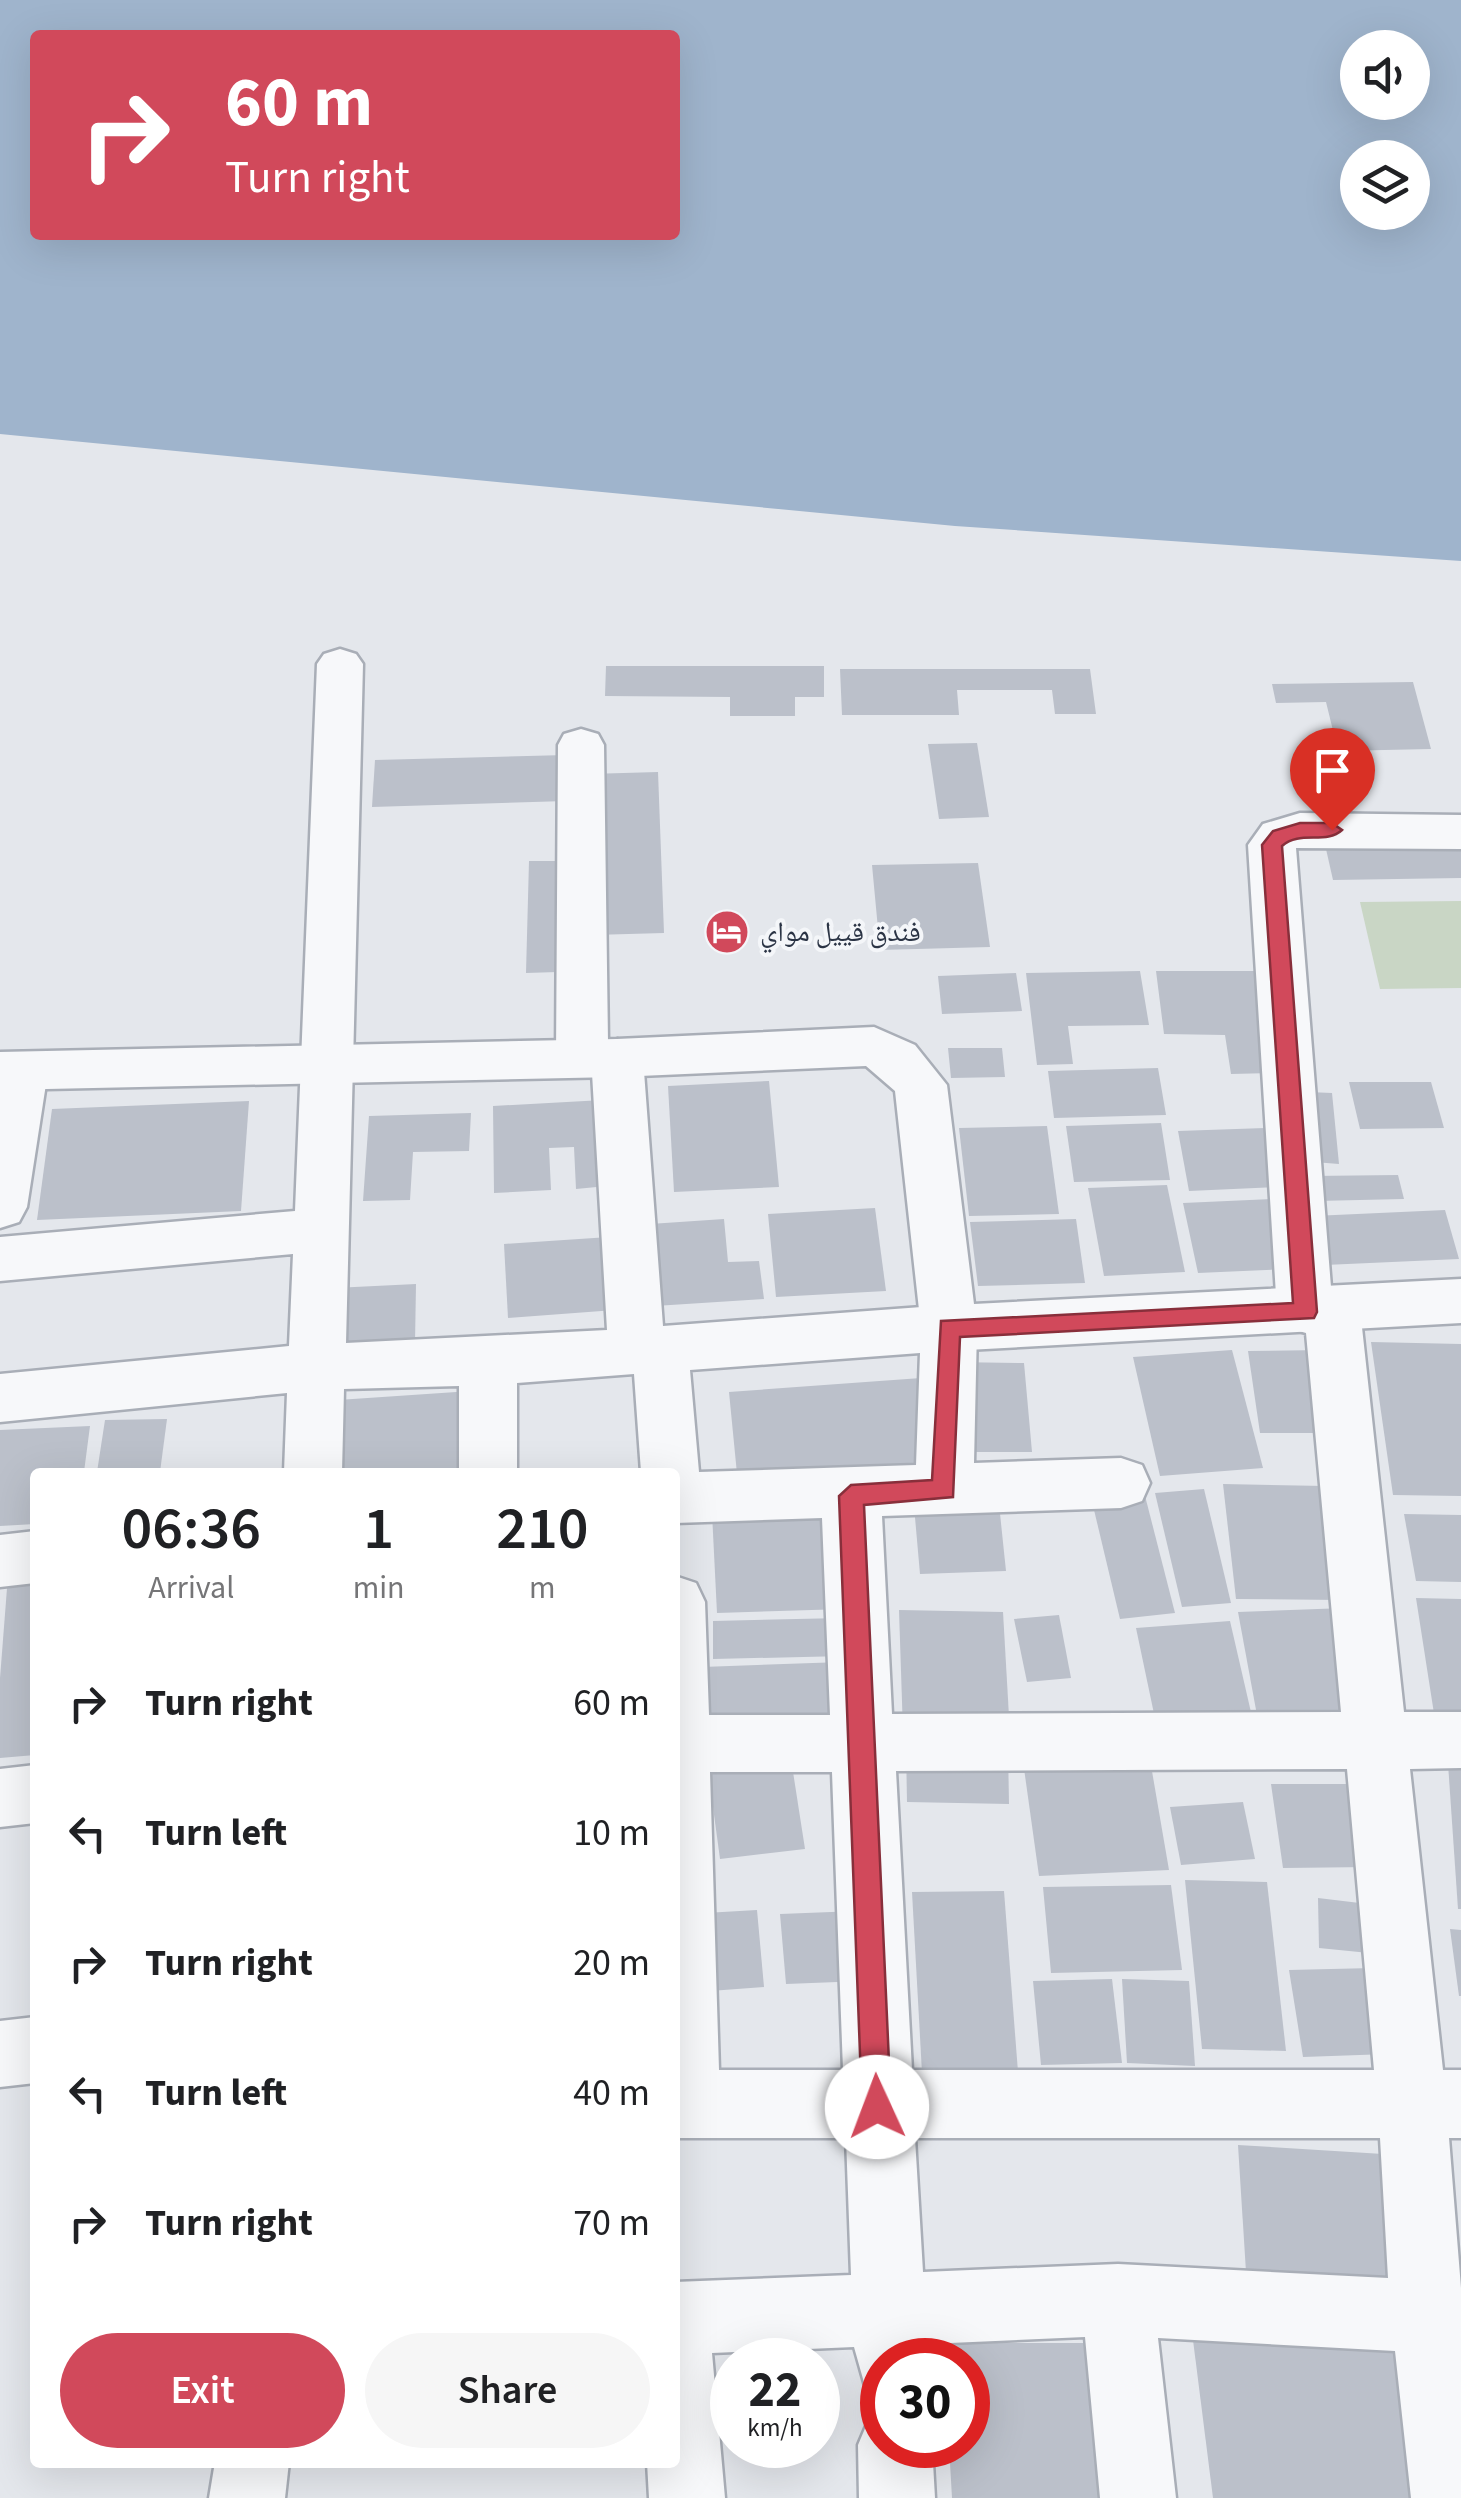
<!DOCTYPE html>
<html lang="en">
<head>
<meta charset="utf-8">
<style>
	body { margin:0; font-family:"Source Sans 3","Noto Naskh Arabic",sans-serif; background:#f6f6f6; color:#202124; height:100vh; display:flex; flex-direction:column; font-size:38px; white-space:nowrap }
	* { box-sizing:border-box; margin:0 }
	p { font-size:32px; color:#757577 }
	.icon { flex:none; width:55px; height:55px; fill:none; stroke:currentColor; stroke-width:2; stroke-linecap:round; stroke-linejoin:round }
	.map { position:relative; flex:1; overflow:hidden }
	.sheet { position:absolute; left:30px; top:1468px; width:650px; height:1000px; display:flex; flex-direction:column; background:#fff; border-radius:10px; box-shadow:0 10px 40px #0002 }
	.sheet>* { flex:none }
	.banner { position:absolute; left:30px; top:30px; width:650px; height:210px; border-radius:10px; box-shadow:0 10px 40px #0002; background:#d1495b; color:#fff; overflow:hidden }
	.fabs { position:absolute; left:1340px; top:30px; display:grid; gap:20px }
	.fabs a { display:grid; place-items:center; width:90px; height:90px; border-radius:50%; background:#fff; box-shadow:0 10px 40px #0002; font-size:50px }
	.speed { position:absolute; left:710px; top:2338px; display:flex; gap:20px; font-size:50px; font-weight:700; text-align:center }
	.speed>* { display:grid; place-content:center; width:130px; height:130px; border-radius:50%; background:#fff; box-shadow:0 10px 40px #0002; line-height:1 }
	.speed small { font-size:25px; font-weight:400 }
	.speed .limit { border:15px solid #d22; background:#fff; color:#111 }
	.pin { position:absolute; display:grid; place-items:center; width:85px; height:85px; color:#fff; margin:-102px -42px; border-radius:50% 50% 50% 0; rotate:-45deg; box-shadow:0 0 10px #0007 }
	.pin .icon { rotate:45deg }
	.me { position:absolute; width:110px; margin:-55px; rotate:358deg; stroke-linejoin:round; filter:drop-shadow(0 0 8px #0008) }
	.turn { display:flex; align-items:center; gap:35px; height:210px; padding:0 30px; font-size:45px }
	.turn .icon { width:130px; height:130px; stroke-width:2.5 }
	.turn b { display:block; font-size:70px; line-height:85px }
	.eta { display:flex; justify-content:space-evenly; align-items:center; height:170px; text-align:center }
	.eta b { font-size:60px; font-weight:600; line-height:70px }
	.cta { display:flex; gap:20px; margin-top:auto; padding:20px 30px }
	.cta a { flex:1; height:115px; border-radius:60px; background:#d1495b; color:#fff; font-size:40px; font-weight:600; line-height:115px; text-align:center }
	.cta a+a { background:#f6f6f6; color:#202124 }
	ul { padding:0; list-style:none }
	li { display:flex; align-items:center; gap:30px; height:130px; padding:0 30px }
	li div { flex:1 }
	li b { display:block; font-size:38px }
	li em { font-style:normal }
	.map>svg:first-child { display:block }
</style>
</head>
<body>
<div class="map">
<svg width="1461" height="2498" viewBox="0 0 1461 2498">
	<rect width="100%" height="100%" fill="#e4e7ec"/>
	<!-- green -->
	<path fill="#c9d6c5" d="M 1461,901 L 1461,988 L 1380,989 L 1360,902 Z"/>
	<!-- water -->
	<path fill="#9fb4cc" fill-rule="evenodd" d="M 0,0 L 1461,0 L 1461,561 L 955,526 L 0,434 ZM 35,35 L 675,35 L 675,235 L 35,235 ZM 1358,48 L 1412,48 L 1412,102 L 1358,102 ZM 1358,158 L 1412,158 L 1412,212 L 1358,212 Z"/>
	<!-- building -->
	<g fill="#bbc0ca">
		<path d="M 606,666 L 824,666 L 824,697 L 795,697 L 795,716 L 730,716 L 730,697 L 605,696 Z"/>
		<path d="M 840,669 L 1090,669 L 1096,714 L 1055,714 L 1052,690 L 957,690 L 959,715 L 842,715 Z"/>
		<path d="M 1413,682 L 1431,749 L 1338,751 L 1326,702 L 1276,703 L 1272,684 Z"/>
		<path d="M 977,743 L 989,817 L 939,819 L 928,744 Z"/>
		<path d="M 566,755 L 566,801 L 372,807 L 375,760 Z"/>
		<path d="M 658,772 L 664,933 L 593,935 L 589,774 Z"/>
		<path d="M 1461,847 L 1461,878 L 1333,880 L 1326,849 Z"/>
		<path d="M 529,861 L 559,861 L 558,972 L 526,973 Z"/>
		<path d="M 978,863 L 990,947 L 880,950 L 872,865 Z"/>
		<path d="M 1140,971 L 1149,1025 L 1068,1026 L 1073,1064 L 1037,1065 L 1026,973 Z"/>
		<path d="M 1156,971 L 1257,971 L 1274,1073 L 1231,1074 L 1225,1035 L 1164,1034 Z"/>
		<path d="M 1016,973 L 1022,1011 L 942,1014 L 938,976 Z"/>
		<path d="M 948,1048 L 1002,1048 L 1005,1077 L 951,1078 Z"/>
		<path d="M 1158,1068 L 1166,1115 L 1054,1118 L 1048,1071 Z"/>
		<path d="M 769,1081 L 779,1187 L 674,1192 L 668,1086 Z"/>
		<path d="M 1349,1082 L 1431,1082 L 1444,1128 L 1360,1129 Z"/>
		<path d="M 1308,1092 L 1332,1093 L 1339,1164 L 1314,1162 Z"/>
		<path d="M 603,1100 L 607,1186 L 576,1189 L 574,1147 L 549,1148 L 551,1190 L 494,1193 L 493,1106 Z"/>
		<path d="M 249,1101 L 241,1211 L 37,1220 L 52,1109 Z"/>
		<path d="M 471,1113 L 469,1151 L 413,1152 L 410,1200 L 363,1201 L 369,1116 Z"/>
		<path d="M 1161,1123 L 1170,1180 L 1074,1182 L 1066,1126 Z"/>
		<path d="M 1047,1126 L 1059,1214 L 969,1216 L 959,1128 Z"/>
		<path d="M 1265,1128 L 1278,1187 L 1189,1191 L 1178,1131 Z"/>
		<path d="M 1398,1175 L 1404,1199 L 1316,1201 L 1311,1176 Z"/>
		<path d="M 1167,1185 L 1185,1272 L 1104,1276 L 1088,1188 Z"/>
		<path d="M 1272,1199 L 1288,1269 L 1198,1273 L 1183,1203 Z"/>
		<path d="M 875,1208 L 886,1291 L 776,1297 L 768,1214 Z"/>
		<path d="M 1445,1210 L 1459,1259 L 1325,1265 L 1313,1216 Z"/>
		<path d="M 724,1219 L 728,1262 L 759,1261 L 764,1299 L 655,1306 L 650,1224 Z"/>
		<path d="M 1076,1219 L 1085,1283 L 978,1286 L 970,1222 Z"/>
		<path d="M 609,1237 L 615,1310 L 508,1318 L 504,1244 Z"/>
		<path d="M 416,1284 L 415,1343 L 333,1347 L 334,1288 Z"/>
		<path d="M 1371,1342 L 1461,1344 L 1461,1496 L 1393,1495 Z"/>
		<path d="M 1232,1350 L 1263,1468 L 1160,1476 L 1133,1357 Z"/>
		<path d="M 1323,1350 L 1336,1433 L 1260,1433 L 1248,1351 Z"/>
		<path d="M 953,1362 L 1024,1363 L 1032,1452 L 958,1452 Z"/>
		<path d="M 921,1378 L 936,1470 L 738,1484 L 729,1392 Z"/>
		<path d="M 471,1391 L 474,1472 L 337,1472 L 338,1400 Z"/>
		<path d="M 167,1419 L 160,1472 L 97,1472 L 105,1420 Z"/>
		<path d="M 90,1426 L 84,1472 L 35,1472 L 35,1524 L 0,1526 L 0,1430 Z"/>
		<path d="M 1223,1484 L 1325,1486 L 1341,1600 L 1236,1599 Z"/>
		<path d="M 1143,1488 L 1175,1613 L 1120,1619 L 1090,1493 Z"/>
		<path d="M 1204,1489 L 1231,1603 L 1182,1607 L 1155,1493 Z"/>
		<path d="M 999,1504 L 1006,1571 L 920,1574 L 914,1506 Z"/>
		<path d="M 838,1509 L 845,1609 L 717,1613 L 712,1513 Z"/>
		<path d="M 1404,1514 L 1461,1515 L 1461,1582 L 1416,1581 Z"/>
		<path d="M 35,1561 L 35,1755 L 0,1758 L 0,1678 L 9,1563 Z"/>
		<path d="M 1416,1598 L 1461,1599 L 1461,1721 L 1435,1720 Z"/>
		<path d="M 1345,1608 L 1369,1721 L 1259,1726 L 1238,1612 Z"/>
		<path d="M 899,1610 L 1003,1612 L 1010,1734 L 903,1732 Z"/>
		<path d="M 1059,1615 L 1071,1678 L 1027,1682 L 1014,1619 Z"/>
		<path d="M 842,1618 L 845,1656 L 713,1659 L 713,1621 Z"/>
		<path d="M 1230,1621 L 1253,1721 L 1157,1728 L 1136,1628 Z"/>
		<path d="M 842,1662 L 847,1729 L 704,1733 L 702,1667 Z"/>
		<path d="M 906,1747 L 1008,1749 L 1009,1804 L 907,1802 Z"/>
		<path d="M 1148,1748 L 1169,1870 L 1039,1876 L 1022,1754 Z"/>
		<path d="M 1447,1749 L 1461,1751 L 1461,1909 L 1458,1909 Z"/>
		<path d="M 791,1759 L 805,1849 L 720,1859 L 708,1770 Z"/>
		<path d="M 1271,1784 L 1355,1784 L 1370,1867 L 1283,1868 Z"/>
		<path d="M 1243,1802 L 1255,1859 L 1181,1865 L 1170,1807 Z"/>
		<path d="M 1185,1880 L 1267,1882 L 1286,2051 L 1202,2049 Z"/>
		<path d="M 1171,1885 L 1182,1970 L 1051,1973 L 1043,1887 Z"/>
		<path d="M 1004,1891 L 1018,2072 L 922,2073 L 912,1892 Z"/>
		<path d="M 1318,1898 L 1368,1904 L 1369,1953 L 1319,1948 Z"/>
		<path d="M 757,1910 L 764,1987 L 710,1991 L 705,1913 Z"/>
		<path d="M 857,1911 L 863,1981 L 786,1984 L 780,1914 Z"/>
		<path d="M 1450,1929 L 1461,1930 L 1461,1996 L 1459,1996 Z"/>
		<path d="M 1373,1968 L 1388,2054 L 1303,2057 L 1289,1970 Z"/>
		<path d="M 1112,1979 L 1122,2063 L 1041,2065 L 1033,1981 Z"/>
		<path d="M 1122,1979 L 1189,1981 L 1195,2066 L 1127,2063 Z"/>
		<path d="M 1238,2145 L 1383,2154 L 1396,2296 L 1247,2288 Z"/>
		<path d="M 1193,2340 L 1415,2341 L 1423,2498 L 1213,2498 Z"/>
		<path d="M 944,2343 L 1094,2343 L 1107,2498 L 952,2498 L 949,2445 L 968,2445 L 968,2360 L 945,2360 Z"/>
	</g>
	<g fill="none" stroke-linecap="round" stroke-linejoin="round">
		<defs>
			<g id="minor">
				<path d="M 340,649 L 356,654 L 363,664 L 346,1343 L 607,1330 L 592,1073 L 582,1076 L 564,1071 L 556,1057 L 558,745 L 564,734 L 581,729 L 598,734 L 604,745 L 608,1042 L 617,1039 L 635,1044 L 643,1058 L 663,1326 L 949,1305 L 969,1312 L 977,1328 L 974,1463 L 1121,1458 L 1142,1465 L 1150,1483 L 1142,1501 L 1121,1508 L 882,1516 L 892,1714 L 1341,1712 L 1306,1333 L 1285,1327 L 1277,1311 L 1248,845 L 1263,824 L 1300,813 L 1461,815 L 1461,849 L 1296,848 L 1331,1287 L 1352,1293 L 1360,1309 L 1404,1712 L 1461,1712 L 1461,1768 L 1410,1769 L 1443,2070 L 1461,2070 L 1461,2138 L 1449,2138 L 1461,2288 L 1461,2498 L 1411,2498 L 1395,2351 L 1158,2338 L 1176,2498 L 1100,2498 L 1085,2337 L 927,2344 L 928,2360 L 882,2360 L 882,2393 L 865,2386 L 854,2347 L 712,2353 L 725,2498 L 649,2498 L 647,2462 L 675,2462 L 675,2282 L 851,2275 L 846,2138 L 675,2138 L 675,1576 L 696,1583 L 705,1602 L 709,1715 L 830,1715 L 822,1518 L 675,1523 L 675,1472 L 641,1472 L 634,1374 L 517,1383 L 517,1472 L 459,1472 L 459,1386 L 344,1389 L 342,1472 L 284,1472 L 287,1393 L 0,1422 L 0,1374 L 289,1346 L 293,1254 L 0,1281 L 0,1237 L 295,1211 L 317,664 L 324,654 ZM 920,1353 L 916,1465 L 699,1472 L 690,1370 ZM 1347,1769 L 1374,2070 L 912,2070 L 896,1771 ZM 710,1772 L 832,1772 L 843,2070 L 719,2070 ZM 915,2138 L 1380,2138 L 1388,2278 L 1118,2264 L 923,2272 Z"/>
				<path d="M 22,1052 L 40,1057 L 48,1071 L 27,1207 L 19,1222 L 0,1228 L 0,1064 L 4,1057 Z"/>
				<path d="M 35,1531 L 35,1583 L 0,1587 L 0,1535 Z"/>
				<path d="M 35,1765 L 35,1823 L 0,1827 L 0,1769 Z"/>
				<path d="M 35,2017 L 35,2083 L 0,2087 L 0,2021 Z"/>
				<path d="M 882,2413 L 882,2445 L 932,2445 L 935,2498 L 859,2498 L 858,2445 L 869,2419 Z"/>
				<path d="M 215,2462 L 289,2462 L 285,2498 L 209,2498 Z"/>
			</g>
			<path id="tertiary" d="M 874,1027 L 915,1045 L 947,1085 L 974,1304 L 1461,1279 L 1461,1323 L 949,1351 L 929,1344 L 921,1328 L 895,1091 L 866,1066 L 617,1077 L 0,1090 L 0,1052 L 617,1039 Z"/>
		</defs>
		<!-- minor casing -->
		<use href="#minor" stroke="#a9aeb7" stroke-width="5"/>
		<!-- tertiary casing -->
		<use href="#tertiary" stroke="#a9aeb7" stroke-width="5"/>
		<!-- minor -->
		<use href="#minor" fill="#f7f8fa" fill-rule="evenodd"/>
		<!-- tertiary -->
		<use href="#tertiary" fill="#f7f8fa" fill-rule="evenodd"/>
	</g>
	<!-- route -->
	<path fill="#d1495b" stroke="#882f3b" stroke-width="2.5" d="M 1300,823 L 1332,823 L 1342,830 C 1326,845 1300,830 1282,846 L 1317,1312 L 1314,1318 L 960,1337 L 953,1497 L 864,1505 L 891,2107 L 887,2117 L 877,2121 L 867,2117 L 862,2107 L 839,1496 L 851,1485 L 932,1480 L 941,1321 L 1293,1303 L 1262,845 L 1273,831 Z"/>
	<!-- icons -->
	<defs>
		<symbol id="hotel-disc" viewBox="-11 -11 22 22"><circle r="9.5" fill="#d1495b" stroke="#f4f6f9"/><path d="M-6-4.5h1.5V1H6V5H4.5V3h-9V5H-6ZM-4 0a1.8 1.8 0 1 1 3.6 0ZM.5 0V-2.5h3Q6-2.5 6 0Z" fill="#fff"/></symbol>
	</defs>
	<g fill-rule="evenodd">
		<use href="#hotel-disc" x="702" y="907" width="50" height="50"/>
	</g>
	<g text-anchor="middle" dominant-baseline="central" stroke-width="8" stroke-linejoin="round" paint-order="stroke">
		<!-- poi labels -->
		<g font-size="28" fill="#2b3445" stroke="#f4f6f9" text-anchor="start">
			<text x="760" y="932">فندق قييل مواي</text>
		</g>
	</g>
</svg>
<div class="fabs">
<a><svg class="icon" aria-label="sound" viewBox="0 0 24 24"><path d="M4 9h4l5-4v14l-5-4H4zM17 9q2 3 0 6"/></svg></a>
<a><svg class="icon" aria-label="layers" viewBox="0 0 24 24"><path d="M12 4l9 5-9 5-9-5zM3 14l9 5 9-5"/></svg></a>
</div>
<div class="speed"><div>22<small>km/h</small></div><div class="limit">30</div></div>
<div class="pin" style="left:1332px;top:830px;background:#d93025"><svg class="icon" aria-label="arrive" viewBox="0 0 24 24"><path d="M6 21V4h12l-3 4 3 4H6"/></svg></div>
<svg class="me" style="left:877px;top:2107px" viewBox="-20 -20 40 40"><circle r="19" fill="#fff"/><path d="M0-13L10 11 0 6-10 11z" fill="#d1495b"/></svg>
<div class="banner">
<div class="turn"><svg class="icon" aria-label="right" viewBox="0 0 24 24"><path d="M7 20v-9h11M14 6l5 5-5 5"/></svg><div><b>60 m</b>Turn right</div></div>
</div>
<section class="sheet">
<div class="eta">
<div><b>06:36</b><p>Arrival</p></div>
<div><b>1</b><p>min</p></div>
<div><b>210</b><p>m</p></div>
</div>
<ul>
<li><svg class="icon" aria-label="right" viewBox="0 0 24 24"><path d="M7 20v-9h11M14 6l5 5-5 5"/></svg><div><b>Turn right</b></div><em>60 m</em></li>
<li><svg class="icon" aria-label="left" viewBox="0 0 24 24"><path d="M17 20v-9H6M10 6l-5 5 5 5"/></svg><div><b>Turn left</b></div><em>10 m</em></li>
<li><svg class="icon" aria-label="right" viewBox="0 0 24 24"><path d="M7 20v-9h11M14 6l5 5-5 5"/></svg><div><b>Turn right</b></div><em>20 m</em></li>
<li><svg class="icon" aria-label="left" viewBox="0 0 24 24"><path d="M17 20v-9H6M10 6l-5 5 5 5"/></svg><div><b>Turn left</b></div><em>40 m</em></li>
<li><svg class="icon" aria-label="right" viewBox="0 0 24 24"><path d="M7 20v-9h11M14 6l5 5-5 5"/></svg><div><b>Turn right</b></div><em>70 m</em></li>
</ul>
<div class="cta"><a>Exit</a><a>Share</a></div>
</section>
</div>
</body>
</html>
